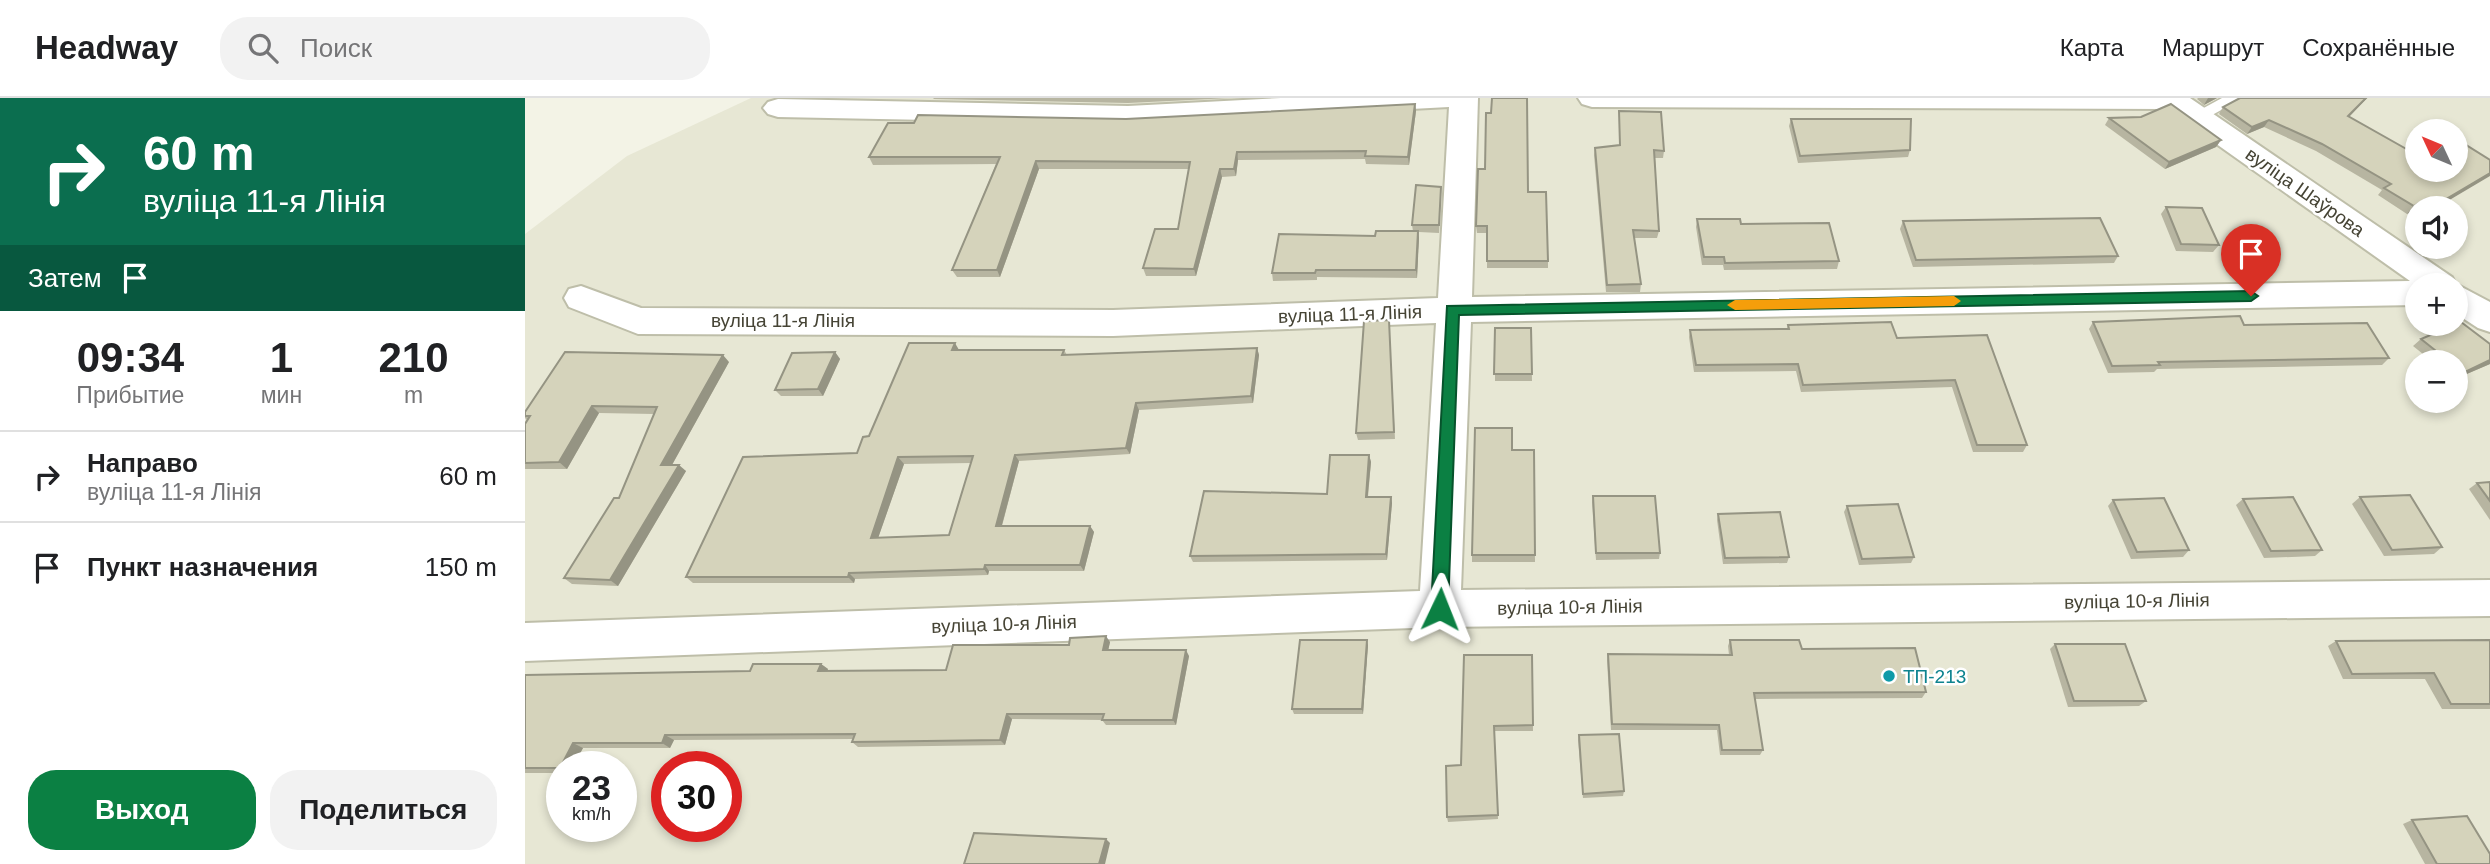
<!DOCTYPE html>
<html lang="ru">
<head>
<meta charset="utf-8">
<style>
	body { margin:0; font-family:Helvetica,sans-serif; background:#f2f2f2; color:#202124; height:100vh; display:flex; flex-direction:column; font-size:26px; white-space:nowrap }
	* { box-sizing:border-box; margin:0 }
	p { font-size:23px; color:#757577 }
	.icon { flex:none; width:38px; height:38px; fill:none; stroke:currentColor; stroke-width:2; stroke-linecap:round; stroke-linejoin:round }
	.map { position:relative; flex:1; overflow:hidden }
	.sheet { display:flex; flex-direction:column; background:#fff; width:525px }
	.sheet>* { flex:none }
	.hud { background:#0b6e4f; color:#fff; overflow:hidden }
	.needle { width:46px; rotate:314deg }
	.fabs { position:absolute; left:1880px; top:21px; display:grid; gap:14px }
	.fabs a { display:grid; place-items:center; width:63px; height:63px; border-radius:50%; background:#fff; box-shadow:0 4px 10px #0003; font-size:35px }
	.speed { position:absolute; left:21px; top:653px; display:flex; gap:14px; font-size:35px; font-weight:700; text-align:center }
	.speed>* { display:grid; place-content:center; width:91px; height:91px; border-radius:50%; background:#fff; box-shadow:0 4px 10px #0003; line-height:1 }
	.speed small { font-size:18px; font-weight:400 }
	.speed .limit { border:10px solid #d22; background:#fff; color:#111 }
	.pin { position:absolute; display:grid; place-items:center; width:60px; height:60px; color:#fff; margin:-72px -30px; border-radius:50% 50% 50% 0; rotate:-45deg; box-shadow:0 0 7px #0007 }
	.pin .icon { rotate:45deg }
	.me { position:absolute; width:77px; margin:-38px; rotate:2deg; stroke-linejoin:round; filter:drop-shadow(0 0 5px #0008) }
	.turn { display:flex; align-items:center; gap:24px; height:147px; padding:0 28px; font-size:32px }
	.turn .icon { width:91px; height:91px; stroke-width:2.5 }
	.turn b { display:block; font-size:49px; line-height:60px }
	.then { display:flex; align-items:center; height:66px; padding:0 28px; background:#0003; gap:14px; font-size:26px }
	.eta { display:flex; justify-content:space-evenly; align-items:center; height:119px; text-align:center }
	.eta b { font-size:42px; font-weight:800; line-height:49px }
	.action { display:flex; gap:14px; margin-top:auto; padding:14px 28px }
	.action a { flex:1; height:80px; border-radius:28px; background:#0b8043; color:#fff; font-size:28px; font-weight:800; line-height:80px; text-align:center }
	.action a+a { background:#f2f2f2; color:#202124 }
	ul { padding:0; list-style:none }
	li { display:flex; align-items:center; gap:21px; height:91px; padding:0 28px; border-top:2px solid #e0e0e0 }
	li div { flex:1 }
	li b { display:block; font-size:26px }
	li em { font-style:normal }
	header { display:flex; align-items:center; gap:42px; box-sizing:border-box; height:98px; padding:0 35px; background:#fff; border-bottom:2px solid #e0e0e0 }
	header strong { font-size:33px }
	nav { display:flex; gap:38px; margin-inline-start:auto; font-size:24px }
	.search { width:490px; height:63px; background:#f2f2f2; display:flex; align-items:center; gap:18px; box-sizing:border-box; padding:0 24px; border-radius:28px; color:#757577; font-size:26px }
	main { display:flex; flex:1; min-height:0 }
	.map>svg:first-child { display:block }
</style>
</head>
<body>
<header>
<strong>Headway</strong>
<div class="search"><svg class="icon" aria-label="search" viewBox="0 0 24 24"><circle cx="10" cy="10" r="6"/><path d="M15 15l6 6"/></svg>Поиск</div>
<nav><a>Карта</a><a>Маршрут</a><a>Сохранённые</a></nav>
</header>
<main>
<section class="sheet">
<div class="hud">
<div class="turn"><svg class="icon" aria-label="right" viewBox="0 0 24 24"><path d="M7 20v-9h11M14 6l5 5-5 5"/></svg><div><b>60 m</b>вуліца 11-я Лінія</div></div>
<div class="then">Затем<svg class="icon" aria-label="arrive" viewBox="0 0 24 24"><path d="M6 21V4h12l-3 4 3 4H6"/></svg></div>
</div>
<div class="eta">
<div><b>09:34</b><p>Прибытие</p></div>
<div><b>1</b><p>мин</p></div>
<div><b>210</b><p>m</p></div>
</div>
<ul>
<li><svg class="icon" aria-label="right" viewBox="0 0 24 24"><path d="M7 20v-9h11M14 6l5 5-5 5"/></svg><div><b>Направо</b><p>вуліца 11-я Лінія</p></div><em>60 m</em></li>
<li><svg class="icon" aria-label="arrive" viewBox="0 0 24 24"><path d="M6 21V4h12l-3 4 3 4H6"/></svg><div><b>Пункт назначения</b></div><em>150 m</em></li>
</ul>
<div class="action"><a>Выход</a><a>Поделиться</a></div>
</section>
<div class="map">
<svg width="1965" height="766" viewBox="0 0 1965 766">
	<rect width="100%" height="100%" fill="#f3f3e6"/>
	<!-- residential -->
	<path fill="#e7e7d4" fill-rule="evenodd" d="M 226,0 L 1965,0 L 1965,766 L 0,766 L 0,136 L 102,58 ZM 1892,33 L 1930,33 L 1930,72 L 1892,72 ZM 1892,110 L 1930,110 L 1930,149 L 1892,149 ZM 1892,187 L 1930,187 L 1930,226 L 1892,226 ZM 1892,264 L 1930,264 L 1930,303 L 1892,303 ZM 37,668 L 96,668 L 96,728 L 37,728 ZM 142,668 L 201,668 L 201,728 L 142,728 Z"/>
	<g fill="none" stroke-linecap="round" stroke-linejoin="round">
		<defs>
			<path id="service" d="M 1697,0 L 1718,0 L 1678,22 L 1666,22 L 1664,18 Z"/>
			<path id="minor" d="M 756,0 L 953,0 L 947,199 L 1885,183 L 1642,11 L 1067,9 L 1057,6 L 1053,0 L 1665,0 L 1927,179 L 1931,186 L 1965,204 L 1965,234 L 1953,230 L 1930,215 L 1930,187 L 1892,187 L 1892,207 L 946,224 L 936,492 L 1965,482 L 1965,518 L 915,529 L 0,563 L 0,525 L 895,493 L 911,225 L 588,238 L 113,236 L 44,209 L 39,200 L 44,191 L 56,188 L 116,210 L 588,212 L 913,200 L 924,9 L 603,26 L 253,19 L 243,16 L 238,10 L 243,4 L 253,1 L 603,8 Z"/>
		</defs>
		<!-- service casing -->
		<use href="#service" stroke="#bebea9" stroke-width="3"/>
		<!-- minor casing -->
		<use href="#minor" stroke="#bebea9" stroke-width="4"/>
		<!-- service -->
		<use href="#service" fill="#fff" fill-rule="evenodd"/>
		<!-- minor -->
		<use href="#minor" fill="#fff" fill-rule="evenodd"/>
	</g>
	<!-- wall -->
	<g fill="#b7b5a1" fill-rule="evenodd">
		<path d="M 408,0 L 706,0 L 603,5 L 409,1 Z"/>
		<path d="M 1673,0 L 1692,0 L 1679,7 L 1672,1 Z"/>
		<path d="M 1715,0 L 1842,0 L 1824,19 L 1892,72 L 1930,72 L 1911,110 L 1897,110 L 1895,109 L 1882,116 L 1853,97 L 1857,92 L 1791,53 L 1739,29 L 1722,36 L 1694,16 L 1698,9 Z"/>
		<path d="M 890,6 L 891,13 L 884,67 L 841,66 L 840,61 L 713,62 L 711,78 L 697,79 L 671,178 L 621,178 L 618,170 L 653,131 L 664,71 L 514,71 L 475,179 L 432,179 L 427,172 L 471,66 L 348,67 L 344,59 L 601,21 Z"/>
		<path d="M 1094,13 L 1139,53 L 1138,60 L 1130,60 L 1134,133 L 1132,140 L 1109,140 L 1116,186 L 1115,194 L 1081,194 L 1069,57 L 1070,50 L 1094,47 Z"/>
		<path d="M 1584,20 L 1696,42 L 1691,49 L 1640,71 L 1580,27 Z"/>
		<path d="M 1266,21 L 1385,52 L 1383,59 L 1273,65 L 1264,28 Z"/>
		<path d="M 1003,94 L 1023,163 L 1023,170 L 962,170 L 962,135 L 952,135 L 951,128 Z"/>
		<path d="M 916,96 L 914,135 L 894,134 L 892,180 L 792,179 L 792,182 L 748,183 L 747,175 L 850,138 L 888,133 L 887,127 Z"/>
		<path d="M 1641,109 L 1694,147 L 1688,154 L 1651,153 L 1636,116 Z"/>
		<path d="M 1172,121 L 1216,126 L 1314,163 L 1312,171 L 1199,172 L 1198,167 L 1177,167 L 1171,129 Z"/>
		<path d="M 1378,123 L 1593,158 L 1589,165 L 1388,169 L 1375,131 Z"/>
		<path d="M 864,222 L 870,341 L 833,342 L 831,335 Z"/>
		<path d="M 1568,224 L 1719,227 L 1864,260 L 1857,267 L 1632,271 L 1629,274 L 1583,275 L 1564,231 Z"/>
		<path d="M 1263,227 L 1372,240 L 1462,237 L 1502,347 L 1498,354 L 1448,354 L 1427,289 L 1276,294 L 1271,273 L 1169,274 L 1164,239 L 1165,232 L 1262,231 Z"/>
		<path d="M 970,230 L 1006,230 L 1007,283 L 970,283 Z"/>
		<path d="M 1896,241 L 1965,246 L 1965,266 L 1930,281 L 1930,264 L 1908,264 L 1888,248 Z"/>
		<path d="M 732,250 L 734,257 L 728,305 L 614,312 L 605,356 L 494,363 L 477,428 L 565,428 L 569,434 L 559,473 L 464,473 L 463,477 L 330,481 L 329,485 L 168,485 L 161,479 L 332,355 L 344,338 L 434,252 L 539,252 L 542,257 ZM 446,365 L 424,437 L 353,440 L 379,366 Z"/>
		<path d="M 310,254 L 315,261 L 298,298 L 256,298 L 250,292 Z"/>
		<path d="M 204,264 L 147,367 L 161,373 L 93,488 L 47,486 L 39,480 L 94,400 L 129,316 L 74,315 L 42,371 L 0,371 L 0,326 L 2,322 L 0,320 L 0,314 Z"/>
		<path d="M 987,352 L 1009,352 L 1010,464 L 947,464 L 947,457 Z"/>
		<path d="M 844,357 L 846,364 L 843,399 L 866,399 L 867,405 L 862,462 L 668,464 L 665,458 L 802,396 Z"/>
		<path d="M 1965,384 L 1965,422 L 1944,391 L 1952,385 Z"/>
		<path d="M 1068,398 L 1135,455 L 1134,461 L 1071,462 L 1067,404 Z"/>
		<path d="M 1835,399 L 1917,449 L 1909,456 L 1859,458 L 1827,406 Z"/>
		<path d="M 1718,401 L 1797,452 L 1790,458 L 1739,460 L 1711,407 Z"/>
		<path d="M 1588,402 L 1664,452 L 1658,459 L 1606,461 L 1583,408 Z"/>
		<path d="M 1322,408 L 1389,459 L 1386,465 L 1334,467 L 1319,414 Z"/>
		<path d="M 1193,416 L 1264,459 L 1262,465 L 1198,466 L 1192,422 Z"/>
		<path d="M 1205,542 L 1277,551 L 1401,594 L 1397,600 L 1230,601 L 1238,652 L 1235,657 L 1195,657 L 1192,632 L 1086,632 L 1082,562 L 1083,556 L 1204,557 L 1203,548 Z"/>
		<path d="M 1965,542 L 1965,611 L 1917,611 L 1900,581 L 1818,581 L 1803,548 L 1811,543 Z"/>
		<path d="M 585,544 L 583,552 L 664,558 L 651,627 L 581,627 L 577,622 L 487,621 L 480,647 L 333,649 L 327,644 L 328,641 L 149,642 L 145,650 L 58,650 L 48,668 L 37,668 L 37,675 L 0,675 L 0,577 L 225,573 L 296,566 L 303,571 L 302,573 L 421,572 L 544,547 Z"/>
		<path d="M 1530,546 L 1621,603 L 1614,608 L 1543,609 L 1525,551 Z"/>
		<path d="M 843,547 L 838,616 L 769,616 L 767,611 Z"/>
		<path d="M 1007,557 L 1008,633 L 969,633 L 973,721 L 923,724 L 922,719 L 936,667 Z"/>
		<path d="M 1054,637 L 1099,693 L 1098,698 L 1058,700 L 1053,642 Z"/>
		<path d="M 1887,722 L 1965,766 L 1900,766 L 1878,726 Z"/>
	</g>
	<!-- shaded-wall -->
	<g fill="#959483">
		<path d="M 1683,0 L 1692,0 L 1679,7 Z"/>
		<path d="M 1841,0 L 1842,0 L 1817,26 L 1823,18 Z"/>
		<path d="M 890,6 L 891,13 L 884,67 L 883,59 Z"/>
		<path d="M 1744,22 L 1739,29 L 1722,36 L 1727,29 Z"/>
		<path d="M 1696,42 L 1691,49 L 1640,71 L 1644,64 Z"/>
		<path d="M 712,54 L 713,62 L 711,78 L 709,71 Z"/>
		<path d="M 511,63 L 514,71 L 475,179 L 472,172 Z"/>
		<path d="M 695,71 L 697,79 L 671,178 L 669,171 Z"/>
		<path d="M 1965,75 L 1965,78 L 1911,110 L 1908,110 L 1911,107 Z"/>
		<path d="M 1901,101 L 1895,109 L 1882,116 L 1889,108 Z"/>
		<path d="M 893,133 L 894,140 L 892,180 L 891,172 Z"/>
		<path d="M 430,245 L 434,252 L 427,252 Z"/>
		<path d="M 732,250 L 734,257 L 728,305 L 726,298 Z"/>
		<path d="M 310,254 L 315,261 L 298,298 L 293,291 Z"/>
		<path d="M 198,257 L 204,264 L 143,374 L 136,367 Z"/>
		<path d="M 1965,262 L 1965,266 L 1930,281 L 1938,275 Z"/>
		<path d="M 611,305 L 614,312 L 605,356 L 601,350 Z"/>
		<path d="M 67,308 L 74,315 L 42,371 L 34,364 Z"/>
		<path d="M 490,357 L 494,363 L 475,434 L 471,428 Z"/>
		<path d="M 844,357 L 846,364 L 842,405 L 841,399 Z"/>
		<path d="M 373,359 L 379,366 L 351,446 L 346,440 Z"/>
		<path d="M 154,367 L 161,373 L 93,488 L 85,482 Z"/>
		<path d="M 866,399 L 867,405 L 862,462 L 861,456 Z"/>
		<path d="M 565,428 L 569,434 L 559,473 L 555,467 Z"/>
		<path d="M 460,467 L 464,473 L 463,477 L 459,471 Z"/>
		<path d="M 324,475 L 330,481 L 329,485 L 323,479 Z"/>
		<path d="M 581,538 L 585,544 L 582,558 L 578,552 Z"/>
		<path d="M 842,542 L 843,547 L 838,616 L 837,611 Z"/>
		<path d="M 661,552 L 664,558 L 651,627 L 648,622 Z"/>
		<path d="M 296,566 L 303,571 L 300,578 L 293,573 Z"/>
		<path d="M 482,616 L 487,621 L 480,647 L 475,642 Z"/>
		<path d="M 140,637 L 149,642 L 145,650 L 137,645 Z"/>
		<path d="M 48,645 L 58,650 L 48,668 L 37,668 L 37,671 L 35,670 Z"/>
		<path d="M 581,741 L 585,745 L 580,766 L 574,766 Z"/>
	</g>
	<!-- building -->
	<g fill="#d5d3bb" stroke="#959483" stroke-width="2" fill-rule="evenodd">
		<path d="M 967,0 L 1002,0 L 1003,94 L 1021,94 L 1023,163 L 962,163 L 962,128 L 951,128 L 953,71 L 960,71 L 961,15 L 966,15 Z"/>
		<path d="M 1715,0 L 1841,0 L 1823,18 L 1892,57 L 1892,72 L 1930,72 L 1930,53 L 1941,47 L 1965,62 L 1965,75 L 1911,107 L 1901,101 L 1889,108 L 1859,90 L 1866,86 L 1797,46 L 1744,22 L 1727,29 L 1698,9 Z"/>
		<path d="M 890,6 L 883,59 L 840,58 L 841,53 L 712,54 L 709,71 L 695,71 L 669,171 L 618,170 L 630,131 L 653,131 L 665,64 L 511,63 L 472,172 L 427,172 L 475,59 L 344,59 L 363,25 L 389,25 L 393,17 L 601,21 Z"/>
		<path d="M 1646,6 L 1696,42 L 1644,64 L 1584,20 L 1616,19 Z"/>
		<path d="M 1094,13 L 1136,14 L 1139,53 L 1129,52 L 1134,133 L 1108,132 L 1116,186 L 1082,187 L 1070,50 L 1095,47 Z"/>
		<path d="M 1266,21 L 1386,21 L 1385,52 L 1275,58 Z"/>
		<path d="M 891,87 L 916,89 L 914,127 L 887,127 Z"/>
		<path d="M 1641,109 L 1677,110 L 1694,147 L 1656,146 Z"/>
		<path d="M 1575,120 L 1593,158 L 1391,162 L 1378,123 Z"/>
		<path d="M 1172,121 L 1215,121 L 1216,126 L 1304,125 L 1314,163 L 1200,165 L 1199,159 L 1179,159 Z"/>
		<path d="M 851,133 L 893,133 L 891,172 L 791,172 L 790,175 L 747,175 L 754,136 L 850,138 Z"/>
		<path d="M 1715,218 L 1719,227 L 1842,225 L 1864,260 L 1633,264 L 1635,267 L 1587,268 L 1568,224 Z"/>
		<path d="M 864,222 L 869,334 L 831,335 L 839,223 Z"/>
		<path d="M 1366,224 L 1372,240 L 1462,237 L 1502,347 L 1452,347 L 1430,282 L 1278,287 L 1273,266 L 1171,267 L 1165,232 L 1264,231 L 1263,227 Z"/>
		<path d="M 1936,224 L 1965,246 L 1965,262 L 1938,275 L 1930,269 L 1930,264 L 1925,264 L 1896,241 Z"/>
		<path d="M 970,230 L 1006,230 L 1007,276 L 969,276 Z"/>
		<path d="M 384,245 L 430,245 L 427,252 L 539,252 L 537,257 L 732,250 L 726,298 L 611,305 L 601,350 L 490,357 L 471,428 L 565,428 L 555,467 L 460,467 L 459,471 L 324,475 L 323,479 L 161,479 L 218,359 L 332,355 L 338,339 L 344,338 ZM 448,358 L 424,437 L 346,440 L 373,359 Z"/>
		<path d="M 40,254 L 198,257 L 136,367 L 154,367 L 85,482 L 39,480 L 89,400 L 94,400 L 132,309 L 67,308 L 34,364 L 0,365 L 0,326 L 5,318 L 0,318 L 0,314 Z"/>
		<path d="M 310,254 L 293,291 L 250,292 L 267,255 Z"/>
		<path d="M 950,330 L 987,330 L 987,352 L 1009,352 L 1010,457 L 947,457 Z"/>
		<path d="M 805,357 L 844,357 L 841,399 L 866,399 L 861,456 L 665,458 L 679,393 L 802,396 Z"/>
		<path d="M 1965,384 L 1965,403 L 1952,385 Z"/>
		<path d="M 1885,397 L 1917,449 L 1867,452 L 1835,399 Z"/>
		<path d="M 1068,398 L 1130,398 L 1135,455 L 1071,455 Z"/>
		<path d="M 1768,399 L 1797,452 L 1746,453 L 1718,401 Z"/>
		<path d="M 1639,400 L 1664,452 L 1612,454 L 1588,402 Z"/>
		<path d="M 1373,406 L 1389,459 L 1337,461 L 1322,408 Z"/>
		<path d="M 1255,414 L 1264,459 L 1200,460 L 1193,416 Z"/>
		<path d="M 581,538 L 578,552 L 661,552 L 648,622 L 577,622 L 579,616 L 482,616 L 475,642 L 327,644 L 330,636 L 140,637 L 137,645 L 48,645 L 35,670 L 0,670 L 0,577 L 225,573 L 228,566 L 296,566 L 293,573 L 421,572 L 428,547 L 544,547 L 545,540 Z"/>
		<path d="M 775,542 L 842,542 L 837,611 L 767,611 Z"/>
		<path d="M 1205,542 L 1274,542 L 1277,551 L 1390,550 L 1401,594 L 1229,595 L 1238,652 L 1197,652 L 1194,627 L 1087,626 L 1083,556 L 1207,557 Z"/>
		<path d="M 1965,542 L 1965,606 L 1926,606 L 1909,575 L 1827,576 L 1811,543 Z"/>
		<path d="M 1530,546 L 1600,546 L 1621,603 L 1549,603 Z"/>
		<path d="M 939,557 L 1007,557 L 1008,627 L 969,628 L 973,717 L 922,719 L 921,668 L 936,667 Z"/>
		<path d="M 1094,636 L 1099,693 L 1058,696 L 1054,637 Z"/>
		<path d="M 1942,718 L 1965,756 L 1965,766 L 1912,766 L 1887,722 Z"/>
		<path d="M 449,735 L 581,741 L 574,766 L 439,766 Z"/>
	</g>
	<!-- route -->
	<path fill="#0b8043" stroke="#07532c" stroke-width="2" d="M 1726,193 L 1733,198 L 1726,203 L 934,217 L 923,511 L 915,518 L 906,511 L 922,208 Z"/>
	<!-- slow -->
	<path fill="#f59e0b" d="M 1429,198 L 1436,203 L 1429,208 L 1210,212 L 1202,207 L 1210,202 Z"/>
	<!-- markers -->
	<circle fill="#0f9aa8" stroke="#fff" stroke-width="2.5" cx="1364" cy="578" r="7"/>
	<g text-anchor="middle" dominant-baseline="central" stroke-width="5" stroke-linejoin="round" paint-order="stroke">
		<!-- street labels -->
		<g font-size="19" fill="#464435" stroke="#fff">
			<text transform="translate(1780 94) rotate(35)">вуліца Шаўрова</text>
			<text transform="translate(825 216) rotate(-2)">вуліца 11-я Лінія</text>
			<text x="258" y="222">вуліца 11-я Лінія</text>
			<text transform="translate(1612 503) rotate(-1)">вуліца 10-я Лінія</text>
			<text transform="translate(1045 509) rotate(-1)">вуліца 10-я Лінія</text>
			<text transform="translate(479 526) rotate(-2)">вуліца 10-я Лінія</text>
		</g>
		<!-- culture labels -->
		<g font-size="19" fill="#0d838f" stroke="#fff" text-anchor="start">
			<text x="1378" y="578">ТП-213</text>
		</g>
	</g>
</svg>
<div class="fabs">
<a><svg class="needle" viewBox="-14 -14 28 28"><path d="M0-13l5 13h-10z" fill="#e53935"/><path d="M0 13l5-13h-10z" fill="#757577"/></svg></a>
<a><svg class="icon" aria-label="sound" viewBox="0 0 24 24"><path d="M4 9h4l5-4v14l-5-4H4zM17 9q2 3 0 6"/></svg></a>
<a>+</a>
<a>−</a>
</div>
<div class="speed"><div>23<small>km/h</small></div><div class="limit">30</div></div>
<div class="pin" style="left:1726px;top:198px;background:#d93025"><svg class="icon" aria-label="arrive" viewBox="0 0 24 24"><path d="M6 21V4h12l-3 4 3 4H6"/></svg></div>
<svg class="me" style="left:915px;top:511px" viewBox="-20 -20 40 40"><path d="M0-17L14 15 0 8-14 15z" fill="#0b8043" stroke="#fff" stroke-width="4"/></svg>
</div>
</main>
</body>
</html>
